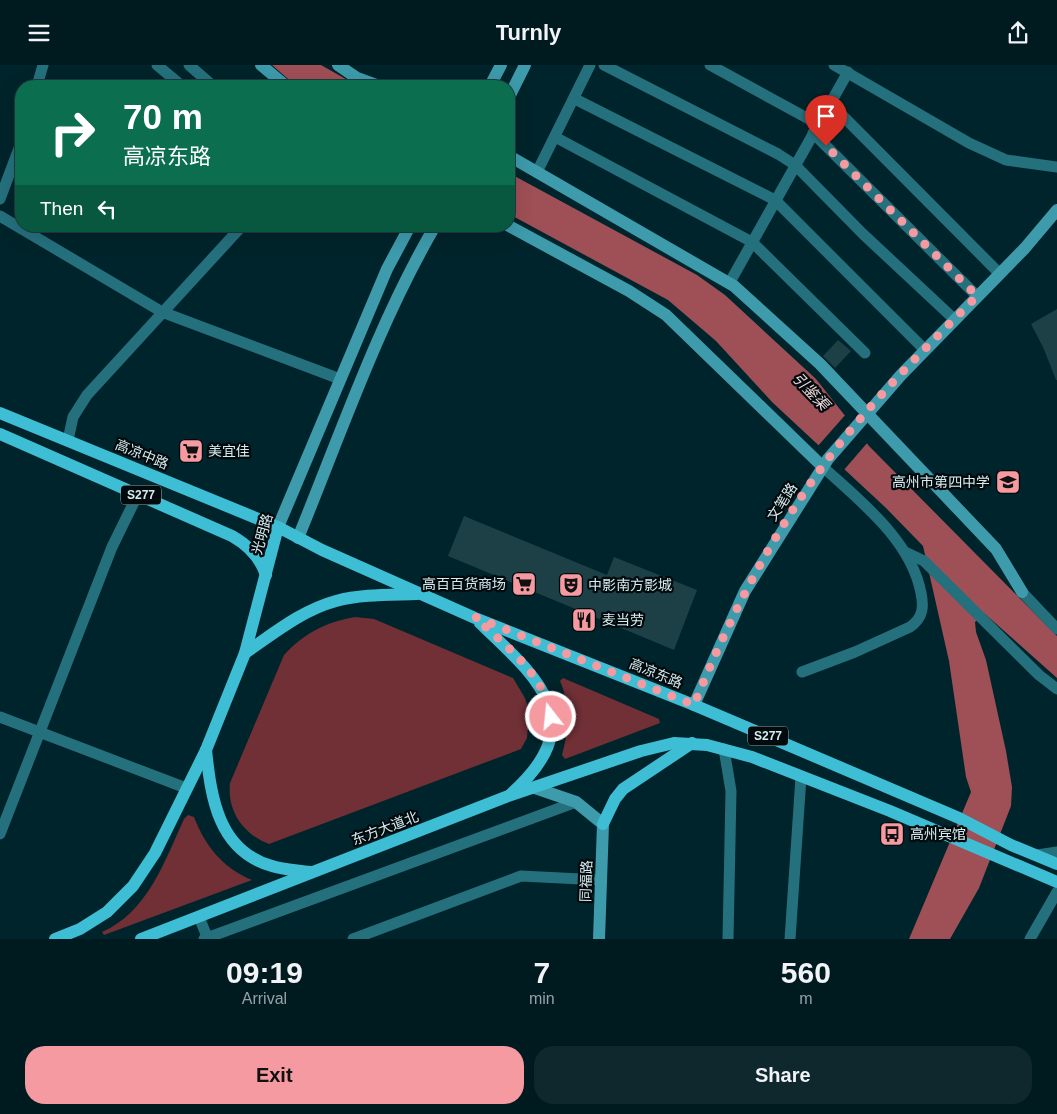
<!DOCTYPE html>
<html lang="en">
<head>
<meta charset="utf-8">
<style>
	body { margin:0; font-family:Arial,"Noto Sans SC",sans-serif; background:#0e282d; color:#f1f3f6; height:100vh; display:flex; flex-direction:column; font-size:19px; white-space:nowrap }
	* { box-sizing:border-box; margin:0 }
	p { font-size:16px; color:#95a1a5 }
	.icon { flex:none; width:28px; height:28px; fill:none; stroke:currentColor; stroke-width:2; stroke-linecap:round; stroke-linejoin:round }
	.map { position:relative; height:874px; overflow:hidden }
	.sheet { display:flex; flex-direction:column; background:#001b20; flex:1 }
	.sheet>* { flex:none }
	.banner { position:absolute; left:15px; top:15px; width:500px; height:152px; border-radius:20px; box-shadow:0 5px 20px #0002,0 0 0 1px #22393e; background:#0b6e4f; color:#fff; overflow:hidden }
	.pin { position:absolute; display:grid; place-items:center; width:42px; height:42px; color:#fff; margin:-51px -21px; border-radius:50% 50% 50% 0; rotate:-45deg; box-shadow:0 0 5px #0007 }
	.pin .icon { rotate:45deg }
	.me { position:absolute; width:55px; margin:-28px; rotate:344deg; stroke-linejoin:round; filter:drop-shadow(0 0 4px #0008) }
	.turn { display:flex; align-items:center; gap:18px; height:105px; padding:0 25px; font-size:22px }
	.turn .icon { width:65px; height:65px; stroke-width:2.5 }
	.turn b { display:block; font-size:35px; line-height:42px }
	.then { display:flex; align-items:center; height:48px; padding:0 25px; background:#0003; gap:10px; font-size:19px }
	.eta { display:flex; justify-content:space-evenly; align-items:center; height:85px; text-align:center }
	.eta b { font-size:30px; font-weight:700; line-height:35px }
	.primary-button { display:flex; gap:10px; margin-top:auto; padding:10px 25px }
	.primary-button a { flex:1; height:58px; border-radius:20px; background:#f49aa0; color:#111; font-size:20px; font-weight:700; line-height:58px; text-align:center }
	.primary-button a+a { background:#0e282d; color:#f1f3f6 }
	header { display:flex; justify-content:space-between; align-items:center; height:65px; padding:0 25px; background:#001b20; font-size:22px; font-weight:700 }
	.map>svg:first-child { display:block }
</style>
</head>
<body>
<header><svg class="icon" aria-label="menu" viewBox="0 0 24 24"><path d="M4 6h16M4 12h16M4 18h16"/></svg>Turnly<svg class="icon" aria-label="share" viewBox="0 0 24 24"><path d="M12 15V3M7 8l5-5 5 5M5 13v7h14v-7"/></svg></header>
<div class="map">
<svg width="1057" height="874" viewBox="0 0 1057 874">
	<rect width="100%" height="100%" fill="#00242b"/>
	<!-- green -->
	<g fill="#703036">
		<path d="M 355,552 L 374,554 L 513,613 L 525,633 L 529,645 L 527,673 L 521,684 L 269,779 C 243,769 227,746 230,718 L 284,590 C 304,568 326,557 355,552 Z"/>
		<path d="M 563,613 L 659,654 L 660,658 L 565,694 L 562,690 C 569,664 571,642 560,616 Z"/>
		<path d="M 188,750 L 194,752 C 205,781 223,803 252,815 L 104,870 L 102,867 C 148,847 165,795 184,754 Z"/>
	</g>
	<!-- water -->
	<g fill="#9f4f56">
		<path d="M 272,0 L 321,0 L 358,21 L 296,21 Z"/>
		<path d="M 509,108 L 697,210 L 725,230 L 816,314 L 869,381 L 1057,571 L 1057,613 L 985,549 L 975,557 L 976,567 L 986,595 L 1006,686 L 1012,722 L 1011,741 L 979,823 L 950,874 L 909,874 L 971,727 L 966,712 L 949,596 L 923,481 L 886,443 L 772,337 L 716,276 L 668,235 L 509,149 Z"/>
	</g>
	<!-- pier -->
	<path fill="#00242b" d="M 847,348 L 868,377 L 843,406 L 817,382 Z"/>
	<!-- building -->
	<g fill="#1c4046">
		<path d="M 1057,244 L 1057,315 L 1056,315 L 1043,282 L 1031,259 Z"/>
		<path d="M 838,275 L 851,286 L 835,303 L 823,291 Z"/>
		<path d="M 464,451 L 607,510 L 614,492 L 697,525 L 674,585 L 448,491 Z"/>
	</g>
	<g fill="none" stroke-linecap="round" stroke-linejoin="round">
		<!-- street -->
		<g stroke="#25707d" stroke-width="11">
			<path d="M 157,0 L 182,21"/>
			<path d="M 189,0 L 213,21"/>
			<path d="M 604,0 L 778,89 L 795,100 L 863,169 L 954,254"/>
			<path d="M 710,0 L 818,59"/>
			<path d="M 834,0 L 969,78 L 1006,95 L 1057,102"/>
			<path d="M 37,21 L 43,0"/>
			<path d="M 575,34 L 775,135 L 925,285"/>
			<path d="M 830,38 L 999,208"/>
			<path d="M 813,68 L 977,231"/>
			<path d="M 555,72 L 752,177 L 865,288"/>
			<path d="M 537,107 L 590,0"/>
			<path d="M 0,134 L 21,78"/>
			<path d="M 0,151 L 162,247 L 340,314"/>
			<path d="M 730,217 L 848,7"/>
			<path d="M 68,375 L 73,352 L 87,330 L 242,161"/>
			<path d="M 905,487 L 924,496 L 1039,610 L 1057,624"/>
			<path d="M 1022,527 L 1057,564"/>
			<path d="M 802,607 L 855,587 L 910,562 C 923,553 924,542 921,528 C 911,475 860,436 823,402"/>
			<path d="M 0,652 L 186,723"/>
			<path d="M 724,684 L 731,726 L 728,874"/>
			<path d="M 0,769 L 112,482 L 138,429"/>
			<path d="M 1037,790 L 1057,787"/>
			<path d="M 199,852 L 208,874"/>
			<path d="M 204,874 L 576,737"/>
			<path d="M 353,874 L 521,811 L 601,815"/>
			<path d="M 790,874 L 801,712"/>
			<path d="M 1030,874 L 1057,827"/>
		</g>
		<!-- secondary -->
		<g stroke="#3d9bac" stroke-width="12">
			<path d="M 261,0 L 286,21"/>
			<path d="M 338,0 L 357,13 L 379,21"/>
			<path d="M 490,21 L 501,0"/>
			<path d="M 509,32 L 525,0"/>
			<path d="M 509,91 L 734,221 L 820,299 L 996,484 L 1022,527"/>
			<path d="M 509,161 L 629,226 L 666,250 L 823,402"/>
			<path d="M 278,462 L 387,204 L 410,161"/>
			<path d="M 298,473 C 341,368 378,259 435,161"/>
			<path d="M 694,640 L 745,526 L 828,394 L 901,310 L 1025,183 L 1057,145"/>
			<path d="M 535,723 L 576,737 L 603,759 L 599,874"/>
		</g>
		<!-- primary -->
		<g stroke="#3ebed4" stroke-width="12">
			<path d="M 0,348 L 278,462 L 322,485 L 475,553 L 694,640 L 959,753 L 1011,780 L 1057,799"/>
			<path d="M 0,369 L 232,471 C 248,480 260,492 266,510"/>
			<path d="M 480,558 C 538,613 591,657 512,728"/>
			<path d="M 245,588 C 273,569 302,545 336,536 C 362,529 390,530 417,529"/>
			<path d="M 206,685 C 211,732 218,786 272,801 C 284,805 298,805 310,807"/>
			<path d="M 603,759 L 615,734 L 623,724 L 692,678"/>
			<path d="M 55,874 L 80,864 L 107,847 L 133,821 L 155,788 L 206,685 L 245,588 L 278,462"/>
			<path d="M 141,874 L 508,731 L 641,686 L 674,678 L 707,680 L 752,692 L 890,746 L 1057,817"/>
		</g>
	</g>
	<g fill="none" stroke-linecap="round" stroke-linejoin="round">
		<!-- route -->
		<path stroke="#f49aa0" stroke-width="9" stroke-dasharray="0 16.2" d="M 551,652 C 544,608 505,581 475,552 L 694,640 C 729,553 772,469 828,394 C 872,335 926,283 977,231 L 826,81"/>
	</g>
	<!-- icons -->
	<defs>
		<symbol id="supermarket-square" viewBox="-11 -11 22 22"><rect x="-9" y="-9" width="18" height="18" rx="4" fill="#f49aa0" stroke="#010b0e"/><path d="M-6-5.5h2.5l.6 2H6L4.5 2H-2.5L-4.4-4H-6ZM-1.5 3.2a1.3 1.3 0 1 0 .1 0ZM3 3.2a1.3 1.3 0 1 0 .1 0Z" fill="#111"/></symbol>
		<symbol id="school-square" viewBox="-11 -11 22 22"><rect x="-9" y="-9" width="18" height="18" rx="4" fill="#f49aa0" stroke="#010b0e"/><path d="M0-5L7-2L0 1L-7-2ZM-4 1L0 2.5L4 1V4Q0 6-4 4Z" fill="#111"/></symbol>
		<symbol id="theatre-square" viewBox="-11 -11 22 22"><rect x="-9" y="-9" width="18" height="18" rx="4" fill="#f49aa0" stroke="#010b0e"/><path d="M-5-5.5Q0-4 5-5.5V0Q5 5 0 6Q-5 5-5 0ZM-3.3-2.5H-1v1.5H-3.3ZM1-2.5H3.3v1.5H1ZM-2.8 1Q0 5.5 2.8 1Z" fill="#111"/></symbol>
		<symbol id="restaurant-square" viewBox="-11 -11 22 22"><rect x="-9" y="-9" width="18" height="18" rx="4" fill="#f49aa0" stroke="#010b0e"/><path d="M-5-6h1v4h1v-4h1v4h1v-4h1v5L-1.5 .5V6h-2V.5L-5-1ZM5-6V6H3V1.5H1.5Q1.5-4 5-6Z" fill="#111"/></symbol>
		<symbol id="bus-square" viewBox="-11 -11 22 22"><rect x="-9" y="-9" width="18" height="18" rx="4" fill="#f49aa0" stroke="#010b0e"/><path d="M-5-6H5V4H4V6H2V4H-2V6H-4V4H-5ZM-3.5-4V0h7V-4ZM-3.5 1.2v1.5H-2V1.2ZM2 1.2v1.5H3.5V1.2Z" fill="#111"/></symbol>
	</defs>
	<g fill-rule="evenodd">
		<use href="#supermarket-square" x="177" y="372" width="28" height="28"/>
		<use href="#school-square" x="994" y="403" width="28" height="28"/>
		<use href="#supermarket-square" x="510" y="505" width="28" height="28"/>
		<use href="#theatre-square" x="557" y="506" width="28" height="28"/>
		<use href="#restaurant-square" x="570" y="541" width="28" height="28"/>
		<use href="#bus-square" x="878" y="755" width="28" height="28"/>
	</g>
	<g text-anchor="middle" dominant-baseline="central" stroke-width="4.5" stroke-linejoin="round" paint-order="stroke">
		<!-- shield labels -->
		<g fill="#010b0e" stroke="#98a8ac" stroke-width="1">
			<rect x="121" y="420.5" width="40" height="19" rx="4"/>
			<rect x="748" y="661.5" width="40" height="19" rx="4"/>
		</g>
		<g font-size="12" font-weight="bold" fill="#d8ebef">
			<text x="141" y="430">S277</text>
			<text x="768" y="671">S277</text>
		</g>
		<!-- poi labels -->
		<g font-size="14" fill="#d8ebef" stroke="#010b0e" text-anchor="start">
			<text x="208" y="386">美宜佳</text>
			<text x="990" y="417" text-anchor="end">高州市第四中学</text>
			<text x="506" y="519" text-anchor="end">高百百货商场</text>
			<text x="588" y="520">中影南方影城</text>
			<text x="602" y="555">麦当劳</text>
			<text x="910" y="769">高州宾馆</text>
		</g>
		<!-- street labels -->
		<g font-size="14" fill="#d8ebef" stroke="#010b0e">
			<text transform="translate(142 389) rotate(22)">高凉中路</text>
			<text transform="translate(782 437) rotate(-57)">文笔路</text>
			<text transform="translate(262 469) rotate(-74)">光明路</text>
			<text transform="translate(656 608) rotate(22)">高凉东路</text>
			<text transform="translate(385 763) rotate(-21)">东方大道北</text>
			<text transform="translate(586 816) rotate(-88)">同福路</text>
		</g>
		<!-- water labels -->
		<g font-size="15" font-style="italic" fill="#f4dcdc" stroke="#010b0e">
			<text transform="translate(811 326) rotate(46)">引鉴渠</text>
		</g>
	</g>
</svg>
<div class="pin" style="left:826px;top:81px;background:#d93025"><svg class="icon" aria-label="arrive" viewBox="0 0 24 24"><path d="M6 21V4h12l-3 4 3 4H6"/></svg></div>
<svg class="me" style="left:551px;top:652px" viewBox="-20 -20 40 40"><circle r="17" fill="#f49aa0" stroke="#fff" stroke-width="3"/><path d="M0-11L8 9 0 5-8 9z" fill="#fff"/></svg>
<div class="banner">
<div class="turn"><svg class="icon" aria-label="right" viewBox="0 0 24 24"><path d="M7 20v-9h11M14 6l5 5-5 5"/></svg><div><b>70 m</b>高凉东路</div></div>
<div class="then">Then<svg class="icon" aria-label="left" viewBox="0 0 24 24"><path d="M17 20v-9H6M10 6l-5 5 5 5"/></svg></div>
</div>
</div>
<section class="sheet">
<div class="eta">
<div><b>09:19</b><p>Arrival</p></div>
<div><b>7</b><p>min</p></div>
<div><b>560</b><p>m</p></div>
</div>
<div class="primary-button"><a>Exit</a><a>Share</a></div>
</section>
</body>
</html>
